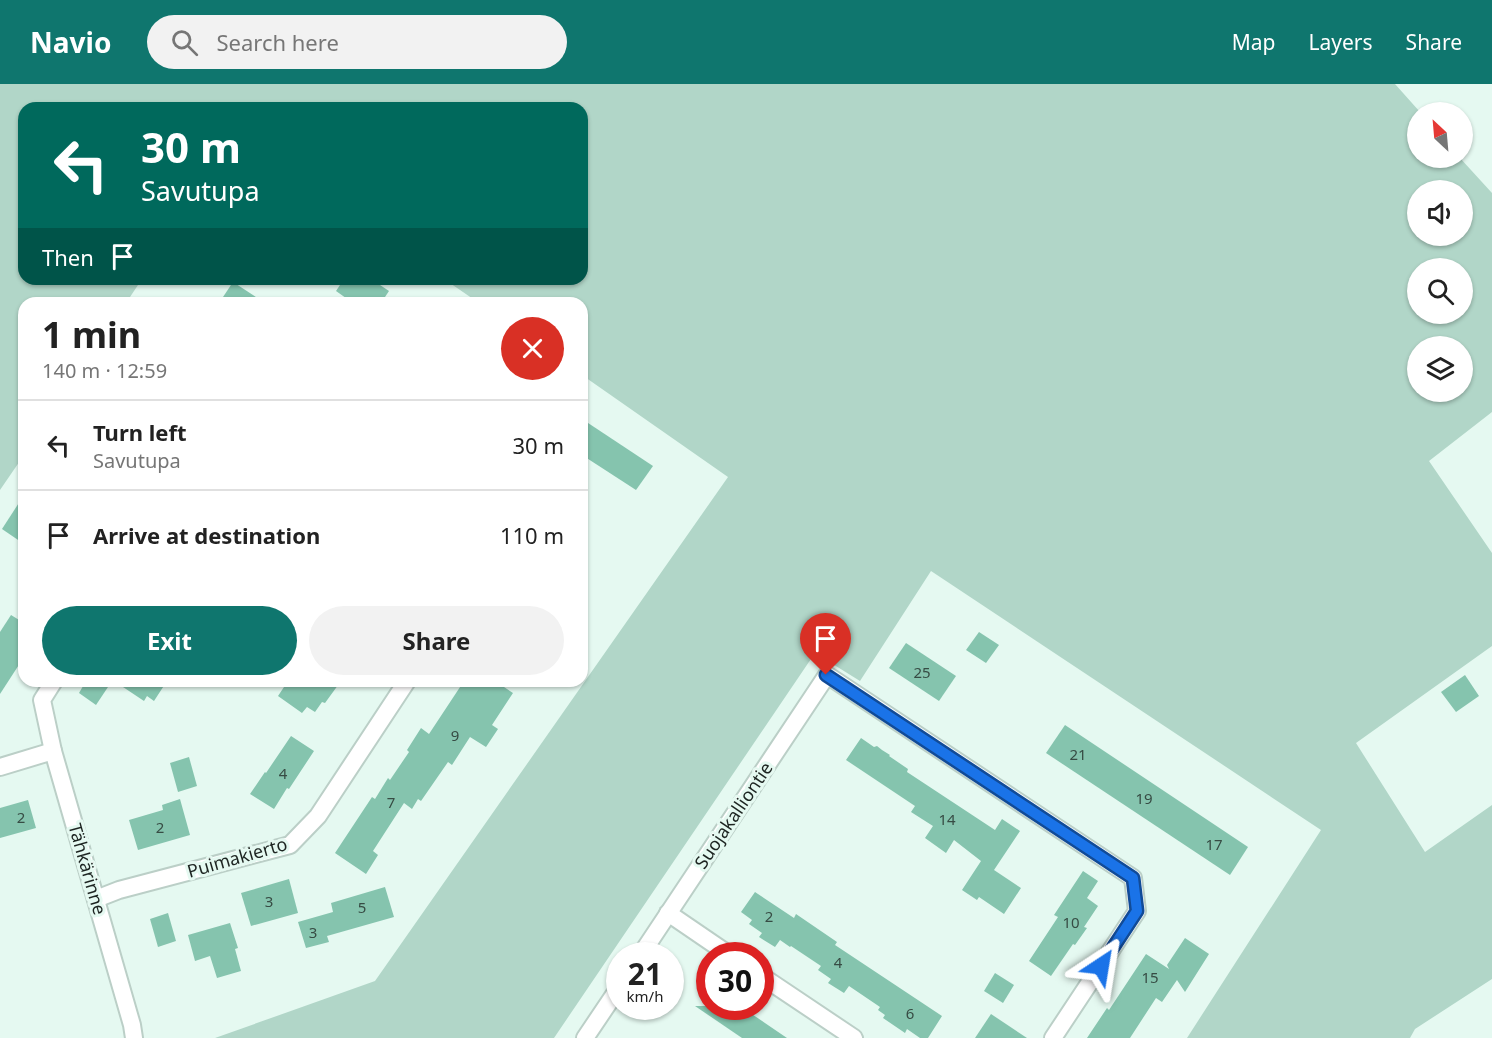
<!DOCTYPE html>
<html lang="en">
<head>
<meta charset="utf-8">
<style>
	body { margin:0; font-family:"Noto Sans",sans-serif; background:#f2f2f2; color:#222; height:100vh; display:flex; flex-direction:column; font-size:22px; white-space:nowrap }
	* { box-sizing:border-box; margin:0 }
	p { font-size:20px; color:#767676 }
	.icon { flex:none; width:33px; height:33px; fill:none; stroke:currentColor; stroke-width:2; stroke-linecap:round; stroke-linejoin:round }
	.map { position:relative; flex:1; overflow:hidden }
	.sheet { position:absolute; left:18px; top:213px; width:570px; height:390px; display:flex; flex-direction:column; background:#fff; border-radius:18px; box-shadow:0 2px 4px #0004 }
	.sheet>* { flex:none }
	.hud { position:absolute; left:18px; top:18px; width:570px; height:183px; border-radius:18px; box-shadow:0 2px 4px #0004; background:#00695c; color:#fff; overflow:hidden }
	.needle { width:39px; rotate:334deg }
	.controls { position:absolute; left:1407px; top:18px; display:grid; gap:12px }
	.controls a { display:grid; place-items:center; width:66px; height:66px; border-radius:50%; background:#fff; box-shadow:0 2px 4px #0004; font-size:30px }
	.speed { position:absolute; left:606px; top:858px; display:flex; gap:12px; font-size:30px; font-weight:700; text-align:center }
	.speed>* { display:grid; place-content:center; width:78px; height:78px; border-radius:50%; background:#fff; box-shadow:0 2px 4px #0004; line-height:1 }
	.speed small { font-size:15px; font-weight:400 }
	.speed .limit { border:9px solid #d22; background:#fff; color:#111 }
	.pin { position:absolute; display:grid; place-items:center; width:51px; height:51px; color:#fff; margin:-62px -26px; border-radius:50% 50% 50% 0; rotate:-45deg; box-shadow:0 0 6px #0007 }
	.pin .icon { rotate:45deg }
	.me { position:absolute; width:66px; margin:-33px; rotate:33deg; stroke-linejoin:round; filter:drop-shadow(0 0 4px #0008) }
	.turn { display:flex; align-items:center; gap:21px; height:126px; padding:0 24px; font-size:27px }
	.turn .icon { width:78px; height:78px; stroke-width:2.5 }
	.turn b { display:block; font-size:42px; line-height:51px }
	.then { display:flex; align-items:center; height:57px; padding:0 24px; background:#0003; gap:12px; font-size:22px }
	.round { display:grid; place-items:center; flex:none; width:63px; height:63px; border-radius:32px; background:#f2f2f2 }
	.summary { display:flex; align-items:center; justify-content:space-between; height:102px; padding:0 24px }
	h1 { font-size:36px; font-weight:700; line-height:45px }
	.button { display:flex; gap:12px; margin-top:auto; padding:12px 24px }
	.button a { flex:1; height:69px; border-radius:36px; background:#0f766e; color:#fff; font-size:24px; font-weight:700; line-height:69px; text-align:center }
	.button a+a { background:#f2f2f2; color:#222 }
	ul { padding:0; list-style:none }
	li { display:flex; align-items:center; gap:18px; height:90px; padding:0 24px; border-top:2px solid #e0e0e0 }
	li div { flex:1 }
	li b { display:block; font-size:22px }
	li em { font-style:normal }
	header { display:flex; align-items:center; gap:36px; box-sizing:border-box; height:84px; padding:0 30px; background:#0f766e; color:#fff }
	header strong { font-size:28px }
	nav { display:flex; gap:33px; margin-inline-start:auto; font-size:21px }
	.search { width:420px; height:54px; background:#f2f2f2; display:flex; align-items:center; gap:15px; box-sizing:border-box; padding:0 21px; border-radius:33px; color:#767676; font-size:22px }
	.map>svg:first-child { display:block }
</style>
</head>
<body>
<header>
<strong>Navio</strong>
<div class="search"><svg class="icon" aria-label="search" viewBox="0 0 24 24"><circle cx="10" cy="10" r="6"/><path d="M15 15l6 6"/></svg>Search here</div>
<nav><a>Map</a><a>Layers</a><a>Share</a></nav>
</header>
<div class="map">
<svg width="1492" height="954" viewBox="0 0 1492 954">
	<rect width="100%" height="100%" fill="#e5f9f1"/>
	<!-- green -->
	<path fill="#b1d6c8" fill-rule="evenodd" d="M 0,0 L 1395,0 L 1420,28 L 1418,28 L 1418,74 L 1460,74 L 1492,109 L 1492,328 L 1429,377 L 1492,469 L 1492,562 L 1356,659 L 1425,768 L 1492,721 L 1492,895 L 1415,945 L 1410,954 L 1187,954 L 1321,746 L 931,487 L 860,597 L 815,569 L 554,954 L 215,954 L 375,897 L 728,393 L 582,291 L 582,219 L 479,219 L 444,195 L 582,195 L 582,24 L 24,24 L 24,195 L 142,195 L 126,219 L 24,219 L 24,371 L 0,406 ZM 1418,106 L 1462,106 L 1462,152 L 1418,152 ZM 1418,184 L 1462,184 L 1462,230 L 1418,230 ZM 1418,262 L 1462,262 L 1462,308 L 1418,308 Z"/>
	<!-- building -->
	<g fill="#85c4ae">
		<path d="M 344,195 L 371,195 L 389,207 L 381,219 L 353,219 L 336,207 Z"/>
		<path d="M 233,198 L 265,219 L 219,219 Z"/>
		<path d="M 582,335 L 653,382 L 636,406 L 582,371 Z"/>
		<path d="M 24,411 L 24,460 L 2,445 Z"/>
		<path d="M 11,531 L 24,539 L 24,573 L 0,610 L 0,548 Z"/>
		<path d="M 979,548 L 999,561 L 986,579 L 966,566 Z"/>
		<path d="M 906,559 L 956,592 L 939,617 L 889,584 Z"/>
		<path d="M 1465,591 L 1479,612 L 1456,628 L 1441,608 Z"/>
		<path d="M 86,597 L 112,597 L 96,621 L 79,609 Z"/>
		<path d="M 114,597 L 167,597 L 154,617 L 147,612 L 144,617 Z"/>
		<path d="M 288,597 L 341,597 L 325,619 L 322,618 L 315,628 L 307,623 L 302,629 L 278,612 Z"/>
		<path d="M 464,597 L 495,597 L 513,609 L 492,641 L 498,645 L 486,663 L 470,653 L 452,681 L 448,678 L 421,717 L 418,715 L 412,725 L 404,719 L 373,767 L 378,771 L 366,790 L 335,769 L 372,713 L 375,715 L 388,694 L 390,696 L 409,668 L 407,666 L 421,644 L 429,650 Z"/>
		<path d="M 1065,641 L 1248,763 L 1230,791 L 1046,669 Z"/>
		<path d="M 291,652 L 314,667 L 289,705 L 287,704 L 274,725 L 250,710 L 265,688 L 266,689 Z"/>
		<path d="M 861,654 L 874,663 L 877,662 L 882,666 L 890,671 L 889,672 L 908,685 L 907,688 L 995,746 L 1002,735 L 1020,747 L 994,786 L 1021,804 L 1004,830 L 979,813 L 977,816 L 962,806 L 981,777 L 954,756 L 946,769 L 925,754 L 933,742 L 911,728 L 915,722 L 846,676 Z"/>
		<path d="M 189,673 L 197,702 L 178,708 L 170,679 Z"/>
		<path d="M 180,715 L 190,751 L 138,766 L 129,736 L 163,726 L 162,721 Z"/>
		<path d="M 28,716 L 36,744 L 0,754 L 0,724 Z"/>
		<path d="M 1083,787 L 1098,797 L 1087,814 L 1098,822 L 1084,843 L 1087,844 L 1075,861 L 1073,860 L 1051,892 L 1029,877 L 1058,833 L 1054,831 Z"/>
		<path d="M 289,795 L 298,829 L 251,842 L 241,809 Z"/>
		<path d="M 385,803 L 394,833 L 327,852 L 329,858 L 306,864 L 298,838 L 333,828 L 331,819 Z"/>
		<path d="M 755,808 L 794,834 L 796,830 L 837,858 L 835,861 L 942,932 L 928,954 L 920,954 L 907,945 L 905,949 L 883,934 L 885,931 L 878,926 L 880,923 L 849,902 L 844,909 L 828,899 L 831,895 L 818,886 L 821,882 L 791,862 L 790,863 L 780,856 L 775,863 L 759,853 L 762,849 L 749,840 L 752,836 L 741,828 Z"/>
		<path d="M 168,829 L 176,857 L 158,863 L 150,835 Z"/>
		<path d="M 230,839 L 238,864 L 235,865 L 241,887 L 217,894 L 210,872 L 195,877 L 188,851 Z"/>
		<path d="M 1185,854 L 1209,870 L 1185,908 L 1177,896 L 1162,918 L 1156,914 L 1130,954 L 1087,954 L 1107,924 L 1109,926 L 1146,870 L 1169,885 L 1167,881 Z"/>
		<path d="M 995,889 L 1014,901 L 1003,919 L 984,907 Z"/>
		<path d="M 695,922 L 740,922 L 787,954 L 742,954 Z"/>
		<path d="M 991,930 L 1027,954 L 975,954 Z"/>
	</g>
	<g fill="none" stroke-linecap="round" stroke-linejoin="round">
		<defs>
			<g id="minor">
				<path d="M 54,597 L 42,616 L 53,667 L 132,941 L 134,954"/>
				<path d="M 0,683 L 53,667"/>
				<path d="M 96,815 L 119,806 L 290,761 L 318,732 L 407,597"/>
				<path d="M 668,829 L 731,872"/>
				<path d="M 640,872 L 827,591 L 1133,794 L 1137,827 L 1053,954"/>
				<path d="M 760,891 L 854,954"/>
				<path d="M 585,954 L 620,902"/>
			</g>
		</defs>
		<!-- minor casing -->
		<use href="#minor" stroke="#bbcfc7" stroke-width="20"/>
		<!-- minor -->
		<use href="#minor" stroke="#fff" stroke-width="16"/>
	</g>
	<g fill="none" stroke-linecap="round" stroke-linejoin="round">
		<defs>
			<path id="route" d="M 826,591 L 1133,794 L 1137,827 L 1101,882"/>
		</defs>
		<!-- route casing -->
		<use href="#route" stroke="#114b97" stroke-width="15"/>
		<!-- route -->
		<use href="#route" stroke="#1a73e8" stroke-width="10"/>
	</g>
	<g text-anchor="middle" dominant-baseline="central" stroke-width="6" stroke-linejoin="round" paint-order="stroke">
		<!-- number labels -->
		<g font-size="15" fill="#374c44">
			<text x="922" y="588">25</text>
			<text x="455" y="651">9</text>
			<text x="1078" y="670">21</text>
			<text x="283" y="689">4</text>
			<text x="1144" y="714">19</text>
			<text x="391" y="718">7</text>
			<text x="21" y="733">2</text>
			<text x="947" y="735">14</text>
			<text x="160" y="743">2</text>
			<text x="1214" y="760">17</text>
			<text x="269" y="817">3</text>
			<text x="362" y="823">5</text>
			<text x="769" y="832">2</text>
			<text x="1071" y="838">10</text>
			<text x="313" y="848">3</text>
			<text x="838" y="878">4</text>
			<text x="1150" y="893">15</text>
			<text x="910" y="929">6</text>
		</g>
		<!-- street labels -->
		<g font-size="18" fill="#1d2421" stroke="#e5f9f1">
			<text transform="translate(733 731) rotate(-56)">Suojakalliontie</text>
			<text transform="translate(237 773) rotate(-16)">Puimakierto</text>
			<text transform="translate(88 785) rotate(74)">Tähkärinne</text>
		</g>
	</g>
</svg>
<div class="controls">
<a><svg class="needle" viewBox="-14 -14 28 28"><path d="M0-13l5 13h-10z" fill="#e53935"/><path d="M0 13l5-13h-10z" fill="#767676"/></svg></a>
<a><svg class="icon" aria-label="sound" viewBox="0 0 24 24"><path d="M4 9h4l5-4v14l-5-4H4zM17 9q2 3 0 6"/></svg></a>
<a><svg class="icon" aria-label="search" viewBox="0 0 24 24"><circle cx="10" cy="10" r="6"/><path d="M15 15l6 6"/></svg></a>
<a><svg class="icon" aria-label="layers" viewBox="0 0 24 24"><path d="M12 4l9 5-9 5-9-5zM3 14l9 5 9-5"/></svg></a>
</div>
<div class="speed"><div>21<small>km/h</small></div><div class="limit">30</div></div>
<div class="pin" style="left:826px;top:591px;background:#d93025"><svg class="icon" aria-label="arrive" viewBox="0 0 24 24"><path d="M6 21V4h12l-3 4 3 4H6"/></svg></div>
<svg class="me" style="left:1101px;top:882px" viewBox="-20 -20 40 40"><path d="M0-17L14 15 0 8-14 15z" fill="#1a73e8" stroke="#fff" stroke-width="4"/></svg>
<div class="hud">
<div class="turn"><svg class="icon" aria-label="left" viewBox="0 0 24 24"><path d="M17 20v-9H6M10 6l-5 5 5 5"/></svg><div><b>30 m</b>Savutupa</div></div>
<div class="then">Then<svg class="icon" aria-label="arrive" viewBox="0 0 24 24"><path d="M6 21V4h12l-3 4 3 4H6"/></svg></div>
</div>
<section class="sheet">
<div class="summary"><div><h1>1 min</h1><p>140 m · 12:59</p></div><a class="round" style="background:#d93025;color:#fff"><svg class="icon" aria-label="close" viewBox="0 0 24 24"><path d="M6 6l12 12M18 6L6 18"/></svg></a></div>
<ul>
<li><svg class="icon" aria-label="left" viewBox="0 0 24 24"><path d="M17 20v-9H6M10 6l-5 5 5 5"/></svg><div><b>Turn left</b><p>Savutupa</p></div><em>30 m</em></li>
<li><svg class="icon" aria-label="arrive" viewBox="0 0 24 24"><path d="M6 21V4h12l-3 4 3 4H6"/></svg><div><b>Arrive at destination</b></div><em>110 m</em></li>
</ul>
<div class="button"><a>Exit</a><a>Share</a></div>
</section>
</div>
</body>
</html>
